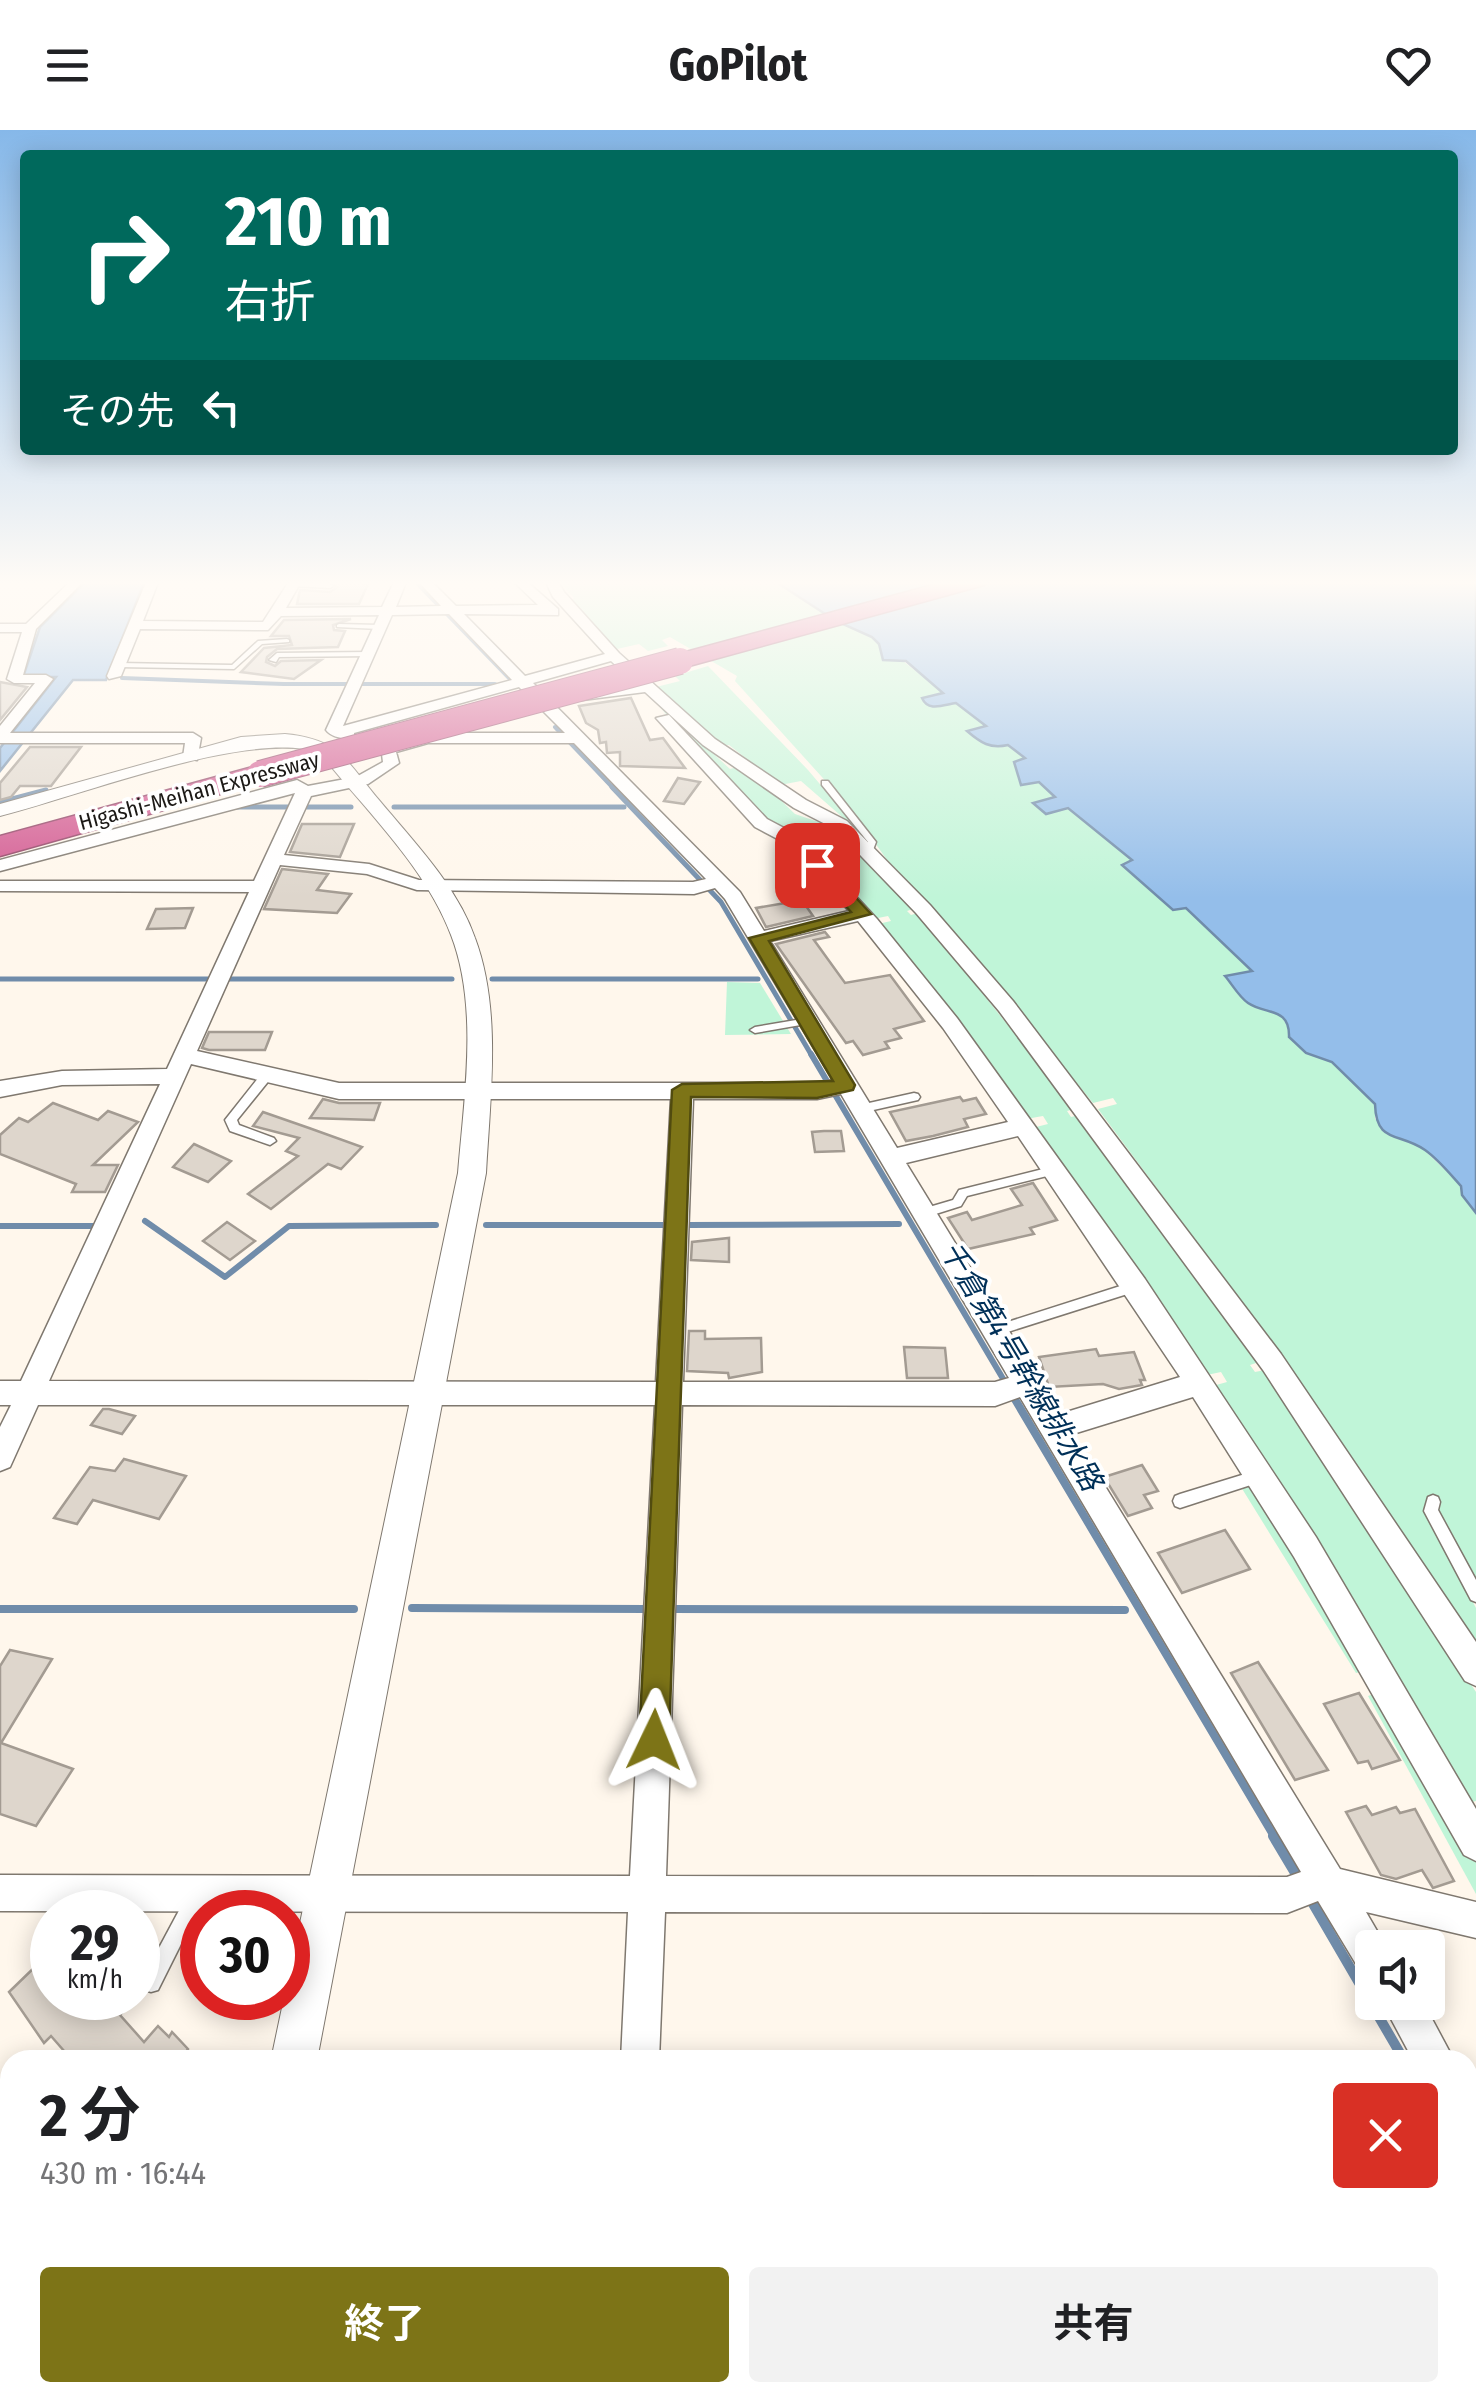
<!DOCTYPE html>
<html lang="ja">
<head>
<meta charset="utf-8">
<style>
	body { margin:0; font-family:"Fira Sans Condensed","Noto Sans JP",sans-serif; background:#f2f2f2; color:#202124; height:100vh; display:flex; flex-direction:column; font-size:38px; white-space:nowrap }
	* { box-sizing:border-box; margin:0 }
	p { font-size:32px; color:#757577 }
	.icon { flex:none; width:55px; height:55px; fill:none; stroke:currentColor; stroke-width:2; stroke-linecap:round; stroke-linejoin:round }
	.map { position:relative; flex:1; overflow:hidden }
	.side { position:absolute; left:0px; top:1920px; width:1478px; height:352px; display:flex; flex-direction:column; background:#fff; border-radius:30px 30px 0 0; box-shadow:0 5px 25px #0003 }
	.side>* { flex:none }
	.hud { position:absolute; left:20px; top:20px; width:1438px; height:305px; border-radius:10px; box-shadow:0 5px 25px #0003; background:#00695c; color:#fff; overflow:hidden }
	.controls { position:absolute; left:1355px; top:1800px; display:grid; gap:20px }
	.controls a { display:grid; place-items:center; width:90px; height:90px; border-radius:10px; background:#fff; box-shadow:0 5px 25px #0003; font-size:50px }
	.speed { position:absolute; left:30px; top:1760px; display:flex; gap:20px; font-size:50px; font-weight:700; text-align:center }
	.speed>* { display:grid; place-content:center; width:130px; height:130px; border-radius:50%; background:#fff; box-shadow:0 5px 25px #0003; line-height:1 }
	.speed small { font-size:25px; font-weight:400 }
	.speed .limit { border:15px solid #d22; background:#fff; color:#111 }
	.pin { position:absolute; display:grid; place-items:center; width:85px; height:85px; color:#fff; margin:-42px; border-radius:20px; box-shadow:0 5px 15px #0006 }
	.me { position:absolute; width:110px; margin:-55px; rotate:2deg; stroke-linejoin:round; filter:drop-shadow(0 0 8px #0008) }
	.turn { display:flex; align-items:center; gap:35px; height:210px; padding:0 40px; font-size:45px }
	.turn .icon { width:130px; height:130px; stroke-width:2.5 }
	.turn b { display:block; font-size:70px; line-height:85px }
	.then { display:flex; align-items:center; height:95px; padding:0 40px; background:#0003; gap:20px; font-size:38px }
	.round { display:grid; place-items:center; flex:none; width:105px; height:105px; border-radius:10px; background:#f2f2f2 }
	.head { display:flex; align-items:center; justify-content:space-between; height:170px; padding:0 40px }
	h1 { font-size:60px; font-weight:700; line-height:75px }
	.action { display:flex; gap:20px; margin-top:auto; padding:20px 40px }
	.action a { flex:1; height:115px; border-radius:10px; background:#7d7417; color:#fff; font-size:40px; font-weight:700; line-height:115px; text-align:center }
	.action a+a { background:#f2f2f2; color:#202124 }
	header { display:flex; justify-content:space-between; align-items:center; height:130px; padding:0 40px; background:#fff; font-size:45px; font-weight:700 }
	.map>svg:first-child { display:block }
</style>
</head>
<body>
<header><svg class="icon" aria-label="menu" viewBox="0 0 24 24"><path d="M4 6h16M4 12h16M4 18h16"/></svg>GoPilot<svg class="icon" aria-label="heart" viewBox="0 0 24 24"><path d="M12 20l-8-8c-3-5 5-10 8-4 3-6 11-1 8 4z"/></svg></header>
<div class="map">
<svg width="1476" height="2271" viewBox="0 0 1476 2271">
	<rect width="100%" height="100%" fill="#fff7ec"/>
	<!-- green -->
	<g fill="#c0f5d8">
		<path d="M 558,450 L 773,450 L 836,491 L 872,507 L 944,563 L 932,577 L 956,573 L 987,597 L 995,617 L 1008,615 L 1027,629 L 1018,640 L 1019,652 L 1038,652 L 1056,668 L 1034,673 L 1068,678 L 1133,731 L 1123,734 L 1173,780 L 1185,777 L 1253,842 L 1226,846 C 1247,862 1289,880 1290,907 C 1304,920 1318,923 1333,933 C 1350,944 1361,961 1375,974 L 1375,989 L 1423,1019 L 1462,1056 L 1462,1065 L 1476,1083 L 1476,1452 L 1440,1382 L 1425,1373 L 1428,1385 L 1476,1478 L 1476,1513 L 1289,1236 L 1098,979 L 1117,974 L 1113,968 L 1093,973 L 964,815 L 890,734 L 850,678 L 735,551 L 737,546 L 670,507 L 662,510 L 668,516 L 648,521 L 639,514 L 617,519 L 569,471 L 574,468 Z"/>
		<path d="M 708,536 L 808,640 L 863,705 L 801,651 L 780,655 L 729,615 L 722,616 L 656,557 L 680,551 L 675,546 Z"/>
		<path d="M 651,566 L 730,639 L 737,637 L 769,659 L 795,684 L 836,698 L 913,779 L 907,781 L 911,785 L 918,783 L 1075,979 L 1067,981 L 1071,987 L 1080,985 L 1259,1232 L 1250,1235 L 1255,1242 L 1265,1240 L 1476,1562 L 1476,1671 L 1463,1674 L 1209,1257 L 1227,1252 L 1221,1242 L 1202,1246 L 1032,998 L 1048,994 L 1043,986 L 1026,989 L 878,794 L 891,791 L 888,786 L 873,789 C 794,718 717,649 651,566 Z"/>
		<path d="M 727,852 L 760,853 L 791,904 L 725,905 Z"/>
		<path d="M 1255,1354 L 1369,1540 L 1356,1543 L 1241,1357 Z"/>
		<path d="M 1379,1562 L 1476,1727 L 1476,1764 L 1368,1566 Z"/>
	</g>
	<!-- water -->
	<g fill="#94beea" stroke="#708caa" stroke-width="2.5">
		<path d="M 87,450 L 145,450 L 106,550 L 73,550 L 0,641 L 0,618 L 56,547 L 23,547 L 40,497 Z"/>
		<path d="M 773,450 L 1476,450 L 1476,1083 L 1462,1065 L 1461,1056 C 1450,1044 1439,1030 1425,1020 C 1399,1002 1376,1014 1375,974 L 1332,932 L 1306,923 L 1289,907 C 1290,877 1266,885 1248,873 C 1239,867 1232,854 1225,846 L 1252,841 L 1186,778 L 1173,780 L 1122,735 L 1132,730 L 1068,678 L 1046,684 L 1033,673 L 1055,667 L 1039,652 L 1021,655 L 1014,632 L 1025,628 L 1008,615 C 990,619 981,613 967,601 L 986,596 L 956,573 C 943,575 928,582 922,568 L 943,563 L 906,531 L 883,530 L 879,514 L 872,507 L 836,491 Z"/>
	</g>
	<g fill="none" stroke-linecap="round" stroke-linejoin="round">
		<!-- stream-far4 -->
		<g stroke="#708caa" stroke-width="4">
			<path d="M 158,450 L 290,450"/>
			<path d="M 414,450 L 442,479"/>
			<path d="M 0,452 L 66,452"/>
			<path d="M 446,483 L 509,548"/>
			<path d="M 122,548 L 284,554 L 495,554"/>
			<path d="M 555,597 L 614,659"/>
		</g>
		<!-- stream-far3 -->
		<g stroke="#708caa" stroke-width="5">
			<path d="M 612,657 L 721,772 L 812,926"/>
			<path d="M 0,672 L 46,660"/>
			<path d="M 235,677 L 289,677"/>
			<path d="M 307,677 L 351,677"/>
			<path d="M 394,677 L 624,677"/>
			<path d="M 0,849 L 210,849"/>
			<path d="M 228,849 L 452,849"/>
			<path d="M 492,849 L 758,849"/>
		</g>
		<!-- stream-far2 -->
		<g stroke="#708caa" stroke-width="6">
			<path d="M 811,924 L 1015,1269"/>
			<path d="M 145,1091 L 225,1147 L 289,1096 L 436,1095"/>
			<path d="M 486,1095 L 667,1095"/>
			<path d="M 686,1095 L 899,1094"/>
			<path d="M 0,1096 L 94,1096"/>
		</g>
		<!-- stream-far1 -->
		<g stroke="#708caa" stroke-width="8">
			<path d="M 1013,1266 L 1275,1708"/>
			<path d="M 412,1478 L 646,1479"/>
			<path d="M 0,1479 L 354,1479"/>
			<path d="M 672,1479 L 1125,1480"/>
		</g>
		<!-- stream -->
		<g stroke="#708caa" stroke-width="10">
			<path d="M 1273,1706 L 1298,1748"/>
			<path d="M 1309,1767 L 1404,1930"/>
			<path d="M 1468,2039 L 1476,2054"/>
			<path d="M 1468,2154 L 1476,2154"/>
			<path d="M 0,2155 L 10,2155"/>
		</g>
	</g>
	<!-- building -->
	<g fill="#ded6cc" stroke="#a39b92" stroke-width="2.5">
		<path d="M 312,450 L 347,450 L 368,454 L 359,474 L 297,474 L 300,460 L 330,462 L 337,457 L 330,450 Z"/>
		<path d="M 351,489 L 333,495 L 334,500 L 345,501 L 338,517 L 277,519 L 267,527 L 266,532 L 275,536 L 281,531 L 321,530 L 294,549 L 241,542 L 264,518 L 292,515 L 289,506 L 271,506 L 284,490 Z"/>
		<path d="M 0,552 L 27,557 L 0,590 Z"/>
		<path d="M 631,568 L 650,610 L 663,608 L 685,638 L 620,636 L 620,622 L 607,623 L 606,612 L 600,613 L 598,600 L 586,593 L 579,576 Z"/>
		<path d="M 30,617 L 81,617 L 51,656 L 20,656 L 11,667 L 0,670 L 0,653 Z"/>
		<path d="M 678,648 L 700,652 L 684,674 L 664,671 Z"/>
		<path d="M 302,694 L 354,694 L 340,727 L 290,722 Z"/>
		<path d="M 282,739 L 328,744 L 317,760 L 351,764 L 337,783 L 264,779 Z"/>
		<path d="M 797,771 L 804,773 L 813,786 L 766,797 L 756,778 Z"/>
		<path d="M 193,778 L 185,798 L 147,799 L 156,779 Z"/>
		<path d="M 825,802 L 829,807 L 814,810 L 845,853 L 890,845 L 924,891 L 894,899 L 901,908 L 885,912 L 889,918 L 863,925 L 853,911 L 846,913 L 776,814 Z"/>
		<path d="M 209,902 L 272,902 L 265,920 L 209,920 L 202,918 Z"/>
		<path d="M 960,967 L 963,971 L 976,968 L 986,984 L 964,989 L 968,997 L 933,1006 L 906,1011 L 890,982 Z"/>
		<path d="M 323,969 L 339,973 L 380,973 L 374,990 L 310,988 Z"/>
		<path d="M 53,973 L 98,990 L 108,981 L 138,992 L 93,1035 L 118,1035 L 105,1062 L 72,1062 L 76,1054 L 0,1024 L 0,1005 L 19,988 L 28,992 Z"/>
		<path d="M 263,982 L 309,998 L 362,1017 L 341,1039 L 328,1034 L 271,1079 L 248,1064 L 298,1026 L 286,1021 L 299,1008 L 253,996 Z"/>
		<path d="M 824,1001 L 841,1001 L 844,1021 L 815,1022 L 812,1002 Z"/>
		<path d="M 194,1014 L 231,1031 L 208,1052 L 173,1037 Z"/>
		<path d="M 1033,1053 L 1057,1090 L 1030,1098 L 1034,1104 L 968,1119 L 948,1088 L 967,1082 L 972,1090 L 1022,1075 L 1011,1059 Z"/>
		<path d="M 227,1092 L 255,1111 L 230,1130 L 203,1111 Z"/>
		<path d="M 729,1108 L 729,1132 L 691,1130 L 692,1112 Z"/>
		<path d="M 689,1201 L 705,1201 L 705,1209 L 761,1208 L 762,1242 L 729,1248 L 728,1243 L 687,1241 Z"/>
		<path d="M 904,1217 L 945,1218 L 948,1248 L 907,1248 Z"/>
		<path d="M 1096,1219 L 1099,1226 L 1134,1222 L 1145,1250 L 1140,1250 L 1142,1255 L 1119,1259 L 1103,1254 L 1049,1257 L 1039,1227 Z"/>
		<path d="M 103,1279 L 109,1279 L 135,1286 L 122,1304 L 91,1295 Z"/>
		<path d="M 124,1329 L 186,1346 L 159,1389 L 93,1370 L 77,1394 L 54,1388 L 90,1337 L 115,1341 Z"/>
		<path d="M 1142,1335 L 1158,1361 L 1144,1365 L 1152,1378 L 1128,1386 L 1104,1347 Z"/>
		<path d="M 1225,1400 L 1250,1439 L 1182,1463 L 1158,1423 Z"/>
		<path d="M 10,1520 L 52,1529 L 1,1613 L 73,1639 L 36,1696 L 0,1684 L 0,1536 Z"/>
		<path d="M 1258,1532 L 1291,1583 L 1328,1640 L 1295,1650 L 1231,1543 Z"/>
		<path d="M 1359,1563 L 1400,1630 L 1372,1639 L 1368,1631 L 1358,1633 L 1324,1574 Z"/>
		<path d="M 1366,1676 L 1372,1685 L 1396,1677 L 1400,1683 L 1415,1679 L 1454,1751 L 1433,1758 L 1422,1740 L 1396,1749 L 1381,1745 L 1346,1682 Z"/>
		<path d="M 39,1833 L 52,1852 L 52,1868 L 135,1868 L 120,1885 L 144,1912 L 158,1896 L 169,1907 L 172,1902 L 188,1919 L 180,1930 L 72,1930 L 51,1906 L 44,1913 L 9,1862 Z"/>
	</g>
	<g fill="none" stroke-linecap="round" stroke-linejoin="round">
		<defs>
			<g id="service">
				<path d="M 291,453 L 330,454 L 333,456 L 330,458 L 293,456 L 291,455 Z"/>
				<path d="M 339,494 L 379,495 L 382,497 L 379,499 L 337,497 L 337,495 Z"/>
				<path d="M 287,509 L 289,510 L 289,512 L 262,514 L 234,539 L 119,537 L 115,535 L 119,533 L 232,535 L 258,511 Z"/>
				<path d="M 368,522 L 371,522 L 371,526 L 279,527 L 276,532 L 269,530 L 277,523 Z"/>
				<path d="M 822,651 L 828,651 L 876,712 L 871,725 L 864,723 L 868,712 L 822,655 Z"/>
				<path d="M 808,888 L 813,891 L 812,893 L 755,903 L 750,900 L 755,897 Z"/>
				<path d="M 267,941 L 271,942 L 272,945 L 271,948 L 237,990 L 239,995 L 274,1008 L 276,1011 L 270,1015 L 230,1001 L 225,990 L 263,942 Z"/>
				<path d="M 914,963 L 918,964 L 920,967 L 918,970 L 860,983 L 854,979 L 860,975 Z"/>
				<path d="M 1055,1036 L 1061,1040 L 1059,1043 L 967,1066 L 961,1076 L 923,1088 L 917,1083 L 919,1080 L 953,1070 L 959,1060 Z"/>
				<path d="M 1136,1151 L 1140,1152 L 1142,1156 L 1140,1160 L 995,1206 L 990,1205 L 988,1201 L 990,1197 L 995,1196 Z"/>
				<path d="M 1258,1340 L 1263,1341 L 1265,1346 L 1263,1351 L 1180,1378 L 1175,1376 L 1173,1371 L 1175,1366 L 1180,1364 Z"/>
				<path d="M 1433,1365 L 1438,1367 L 1440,1372 L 1438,1380 L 1476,1450 L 1476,1472 L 1471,1470 L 1424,1381 L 1428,1367 Z"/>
				<path d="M 196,1757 L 202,1760 L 205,1766 L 158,1860 L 151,1862 L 144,1860 L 142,1853 L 144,1846 L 190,1760 Z"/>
			</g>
			<g id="minor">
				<path d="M 72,450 L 85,450 L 36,499 L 23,545 L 46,545 L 53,549 L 10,603 L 193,603 L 201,608 L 197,630 L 183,627 L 185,613 L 0,613 L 0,596 L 35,553 L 14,553 L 7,549 L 22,502 L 0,502 L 0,494 L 26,494 Z"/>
				<path d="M 147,450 L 159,450 L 143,491 L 263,492 L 290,450 L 302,450 L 286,478 L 382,477 L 395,450 L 407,450 L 396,477 L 441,476 L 417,450 L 430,450 L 456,476 L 538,475 L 512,450 L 525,450 L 558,479 L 558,485 L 464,484 L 525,546 L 605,524 L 553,467 L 545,450 L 557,450 L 564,462 L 619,523 L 715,609 L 806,670 L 847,691 L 930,775 L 1013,871 L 1281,1224 L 1476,1512 L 1476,1556 L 1465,1551 L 1263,1240 L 999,881 L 916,783 L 835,699 L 794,678 L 703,615 L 645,562 L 567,572 L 564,569 L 572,564 L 637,555 L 611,531 L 533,553 L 740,762 L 764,801 L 849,781 L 789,715 L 755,697 L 656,588 L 669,585 L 767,689 L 801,707 L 877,789 L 957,888 L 1145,1149 L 1316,1407 L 1476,1679 L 1476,1731 L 1464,1725 L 1294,1427 L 1193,1267 L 1073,1304 L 1340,1739 L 1476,1772 L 1476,1808 L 1366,1782 L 1387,1818 L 1372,1818 L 1372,1845 L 1359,1839 L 1318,1771 L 1287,1783 L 665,1782 L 659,1930 L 621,1930 L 628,1782 L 0,1781 L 0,1745 L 630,1746 L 655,1275 L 38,1275 L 10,1337 L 0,1341 L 0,1297 L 11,1275 L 0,1275 L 0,1251 L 21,1251 L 160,954 L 62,955 L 0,967 L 0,951 L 62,941 L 167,939 L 249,762 L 0,761 L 0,751 L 254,751 L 295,663 L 0,741 L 0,730 L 297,650 L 308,656 L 356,647 L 383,632 L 381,616 L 427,603 L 565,603 L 519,557 L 354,603 L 354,608 C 345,610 331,607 326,600 L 379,485 L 281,486 L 268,500 L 140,499 L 121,546 L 109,549 L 107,546 ZM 449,484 L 512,550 L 343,596 L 392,485 ZM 428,613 L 574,613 L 706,749 L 693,752 L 419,750 L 369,734 L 284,725 L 311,666 L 368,654 L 399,633 L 396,622 ZM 280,735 L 367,744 L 417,760 L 694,764 L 715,758 L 725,769 L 833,950 L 817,953 L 339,953 L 197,921 ZM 858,791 L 943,898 L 1008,992 L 897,1018 L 770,811 ZM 191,934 L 339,969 L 671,969 L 656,1252 L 49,1251 ZM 841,964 L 1009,1248 L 995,1252 L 683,1252 L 693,969 L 817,969 ZM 1018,1006 L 1180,1247 L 1060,1284 L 906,1033 ZM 1020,1267 L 1301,1742 L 1287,1747 L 666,1746 L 682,1275 L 995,1276 Z"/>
				<path d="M 1382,1872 L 1423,1872 L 1454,1930 L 1413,1930 Z"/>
				<path d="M 1468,1964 L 1476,1967 L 1476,2019 L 1468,2016 Z"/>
				<rect x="604" y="2262" width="44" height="9"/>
			</g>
			<g id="tertiary">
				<path d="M 285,604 C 340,609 346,631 379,670 C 414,712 457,756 475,808 C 502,880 490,968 486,1043 L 317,1930 L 271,1930 L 284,1868 L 288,1868 L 288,1850 L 458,1043 C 464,968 479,877 451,805 C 425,736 365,680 320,623 C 251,598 77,667 0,686 L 0,674 L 241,607 Z"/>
				<path d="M 200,2262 L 254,2262 L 252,2271 L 198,2271 Z"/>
			</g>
			<g id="motorway">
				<path d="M 951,450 L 988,450 L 984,455 L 689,536 L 680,539 L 667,531 L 671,526 Z"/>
				<path d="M 260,635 L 270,638 L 275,644 L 270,650 L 0,726 L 0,706 Z"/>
			</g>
		</defs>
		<!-- service casing -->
		<use href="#service" stroke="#7f786f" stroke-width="3"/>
		<!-- minor casing -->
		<use href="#minor" stroke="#7f786f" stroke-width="3"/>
		<!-- tertiary casing -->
		<use href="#tertiary" stroke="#7f786f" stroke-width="2"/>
		<!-- motorway casing -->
		<use href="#motorway" stroke="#934467" stroke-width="3"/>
		<!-- service -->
		<use href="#service" fill="#fff" fill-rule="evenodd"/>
		<!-- minor -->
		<use href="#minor" fill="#fff" fill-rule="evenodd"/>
		<!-- tertiary -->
		<use href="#tertiary" fill="#fff" fill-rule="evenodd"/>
		<!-- motorway -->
		<use href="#motorway" fill="#d35b92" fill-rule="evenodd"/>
		<defs>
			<path id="motorway-bridge" d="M 260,644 L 680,531"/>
		</defs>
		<!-- motorway-bridge casing -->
		<use href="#motorway-bridge" stroke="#934467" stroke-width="28" stroke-linecap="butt"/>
		<!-- motorway-bridge -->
		<use href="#motorway-bridge" stroke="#d35b92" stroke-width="26"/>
	</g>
	<!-- sky -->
	<linearGradient id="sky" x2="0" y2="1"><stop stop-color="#86b8e9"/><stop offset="0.59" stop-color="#fffbf6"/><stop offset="1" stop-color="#fffbf6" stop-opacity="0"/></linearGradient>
	<rect width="1476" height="768" fill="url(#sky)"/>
	<!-- route -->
	<path fill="#7d7417" stroke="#514b0f" stroke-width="2.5" d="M 817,730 L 823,732 L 871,784 L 769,811 L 855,955 L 853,960 L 817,968 L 691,967 L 669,1610 L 665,1621 L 654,1625 L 643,1621 L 639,1610 L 672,960 L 682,954 L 833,951 L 749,808 L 851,782 L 809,735 Z"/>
	<g text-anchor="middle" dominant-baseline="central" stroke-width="8" stroke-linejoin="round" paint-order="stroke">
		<!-- far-street labels -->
		<g font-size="22" fill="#1c1916" stroke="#fff">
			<text transform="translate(199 661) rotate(-15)">Higashi-Meihan Expressway</text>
		</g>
		<!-- water labels -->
		<g font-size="30" font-style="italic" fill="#003058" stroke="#fff">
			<text transform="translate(1021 1236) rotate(59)">千倉第4号幹線排水路</text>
		</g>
	</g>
</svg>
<div class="controls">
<a><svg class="icon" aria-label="sound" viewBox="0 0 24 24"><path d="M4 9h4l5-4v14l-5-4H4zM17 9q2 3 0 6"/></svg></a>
</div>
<div class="speed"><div>29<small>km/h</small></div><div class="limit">30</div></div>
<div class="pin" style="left:817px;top:735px;background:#d93025"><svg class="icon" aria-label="arrive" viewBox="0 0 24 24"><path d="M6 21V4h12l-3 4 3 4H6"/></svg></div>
<svg class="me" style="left:654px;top:1610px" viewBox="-20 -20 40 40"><path d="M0-17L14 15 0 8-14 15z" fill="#7d7417" stroke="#fff" stroke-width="4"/></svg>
<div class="hud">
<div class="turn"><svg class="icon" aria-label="right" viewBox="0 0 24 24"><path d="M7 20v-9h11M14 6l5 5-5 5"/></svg><div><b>210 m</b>右折</div></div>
<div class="then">その先<svg class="icon" aria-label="left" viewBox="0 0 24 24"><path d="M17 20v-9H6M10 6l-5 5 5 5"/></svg></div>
</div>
<section class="side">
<div class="head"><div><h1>2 分</h1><p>430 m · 16:44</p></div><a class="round" style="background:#d93025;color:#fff"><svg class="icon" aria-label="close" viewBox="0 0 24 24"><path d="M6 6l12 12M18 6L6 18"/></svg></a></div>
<div class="action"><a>終了</a><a>共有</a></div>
</section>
</div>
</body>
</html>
